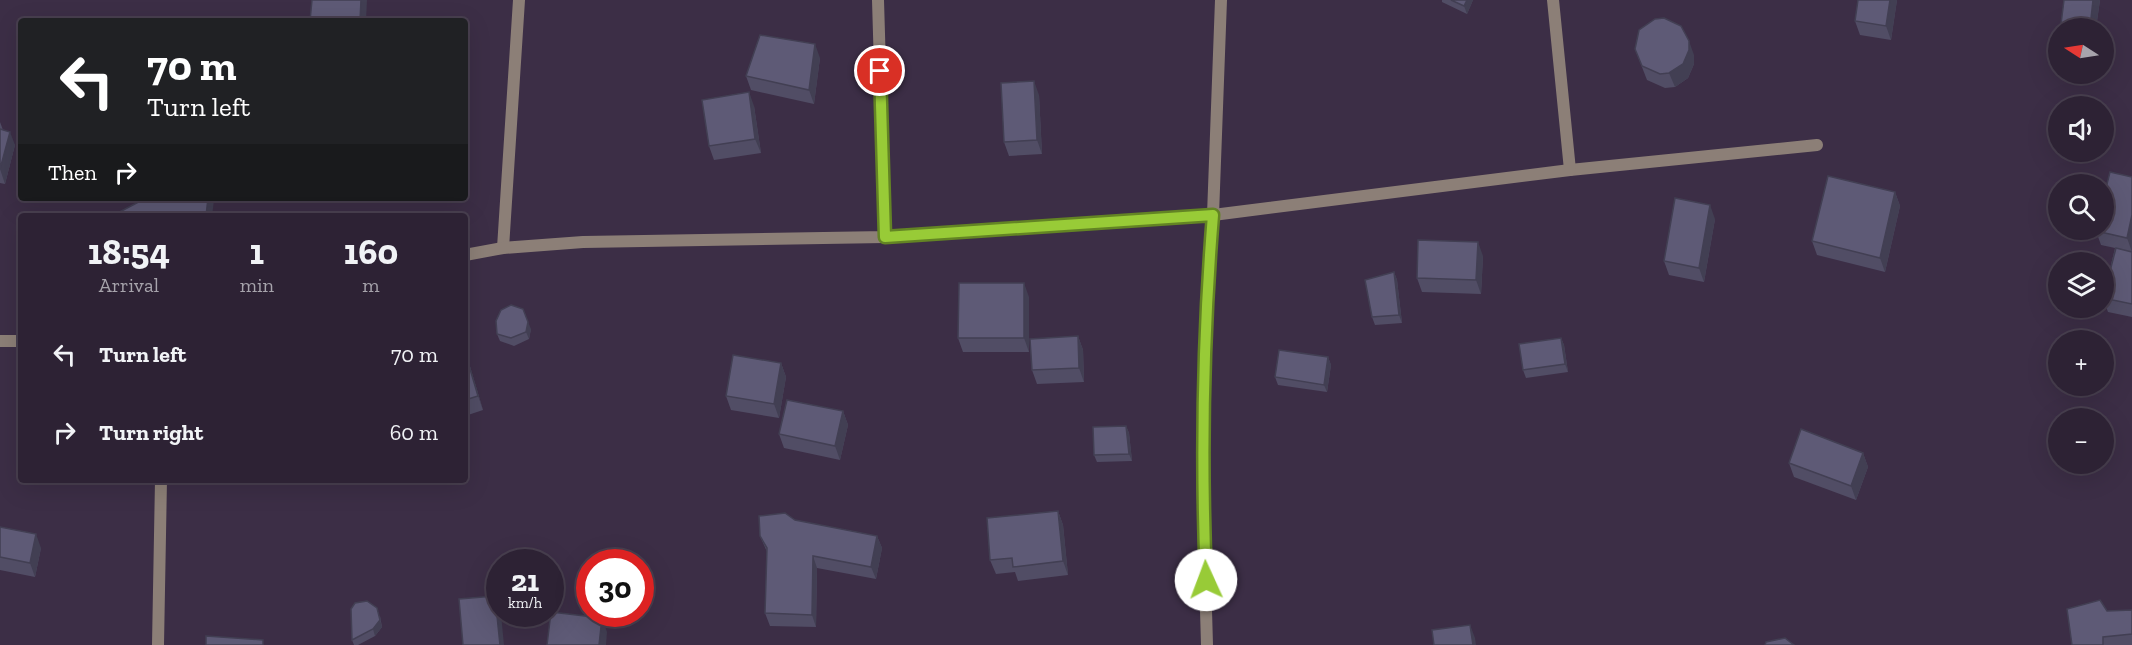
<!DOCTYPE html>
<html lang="en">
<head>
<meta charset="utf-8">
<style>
	body { margin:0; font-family:"Zilla Slab",serif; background:#392f40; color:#f1f3f6; height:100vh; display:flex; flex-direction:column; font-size:22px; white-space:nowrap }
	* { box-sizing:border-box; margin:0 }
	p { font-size:20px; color:#a7a4ac }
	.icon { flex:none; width:33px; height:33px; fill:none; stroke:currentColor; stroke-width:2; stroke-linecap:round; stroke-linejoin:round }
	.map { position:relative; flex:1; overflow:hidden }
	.panel { position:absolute; left:18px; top:213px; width:450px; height:270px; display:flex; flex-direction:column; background:#2d2234; border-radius:6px; box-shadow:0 6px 24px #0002,0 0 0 2px #483f4f }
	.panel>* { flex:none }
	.banner { position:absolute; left:18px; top:18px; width:450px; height:183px; border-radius:6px; box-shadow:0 6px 24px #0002,0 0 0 2px #483f4f; background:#202124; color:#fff; overflow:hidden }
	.needle { width:39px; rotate:282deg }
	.tools { position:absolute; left:2048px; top:18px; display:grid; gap:12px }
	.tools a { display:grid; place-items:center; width:66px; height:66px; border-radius:50%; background:#2d2234; box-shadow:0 6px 24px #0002,0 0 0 2px #483f4f; font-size:30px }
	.speed { position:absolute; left:486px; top:549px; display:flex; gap:12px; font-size:30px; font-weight:700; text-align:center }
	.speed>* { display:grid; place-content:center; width:78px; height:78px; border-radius:50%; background:#2d2234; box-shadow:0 6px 24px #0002,0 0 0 2px #483f4f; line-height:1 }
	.speed small { font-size:15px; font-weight:400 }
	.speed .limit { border:9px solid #d22; background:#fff; color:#111 }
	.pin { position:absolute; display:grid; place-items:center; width:51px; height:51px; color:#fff; margin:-26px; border:3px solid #fff; border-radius:50%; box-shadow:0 2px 6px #0007 }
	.me { position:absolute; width:66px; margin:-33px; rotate:358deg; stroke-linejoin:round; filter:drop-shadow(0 0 4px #0008) }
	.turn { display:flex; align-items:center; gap:21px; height:126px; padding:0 30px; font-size:27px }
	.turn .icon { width:78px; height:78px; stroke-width:2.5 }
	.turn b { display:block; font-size:42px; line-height:51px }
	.then { display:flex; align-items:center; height:57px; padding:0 30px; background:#0003; gap:12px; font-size:22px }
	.eta { display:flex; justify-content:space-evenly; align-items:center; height:102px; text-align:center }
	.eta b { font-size:36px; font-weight:700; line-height:42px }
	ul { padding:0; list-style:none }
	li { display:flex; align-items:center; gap:18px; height:78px; padding:0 30px }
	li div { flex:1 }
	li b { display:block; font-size:22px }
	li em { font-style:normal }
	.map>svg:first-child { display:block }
</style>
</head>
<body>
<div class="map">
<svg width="2132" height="645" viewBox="0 0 2132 645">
	<rect width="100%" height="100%" fill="#3c2e46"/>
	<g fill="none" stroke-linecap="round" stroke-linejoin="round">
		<!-- street -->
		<g stroke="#8c7f77" stroke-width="12">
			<path d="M 878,0 L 885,237"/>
			<path d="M 1570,170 L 1817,145"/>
			<path d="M 503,248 L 519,0"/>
			<path d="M 465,255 L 503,248 L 583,242 L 885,237 L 1213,215 L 1221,0"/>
			<path d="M 0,341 L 21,341"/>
			<path d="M 158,645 L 161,480"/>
			<path d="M 1207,645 L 1202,470 L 1208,274 L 1213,215 L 1570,170 L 1553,0"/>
		</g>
	</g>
	<!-- wall -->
	<g fill="#514d65">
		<path d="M 1442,0 L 1473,0 L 1467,14 L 1442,2 Z"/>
		<path d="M 1897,0 L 1891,40 L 1860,35 L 1855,21 Z"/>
		<path d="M 2064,0 L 2100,0 L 2096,28 L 2063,28 L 2061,24 Z"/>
		<path d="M 1635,49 L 1694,55 L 1694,64 L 1688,78 L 1675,87 L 1665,88 L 1647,80 Z"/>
		<path d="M 820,58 L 814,104 L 751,90 L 746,76 Z"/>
		<path d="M 1039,95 L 1042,154 L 1009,156 L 1004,142 Z"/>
		<path d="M 754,106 L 761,153 L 714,160 L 709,146 Z"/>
		<path d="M 0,122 L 3,130 L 15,145 L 5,184 L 0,183 Z"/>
		<path d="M 2132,177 L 2132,317 L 2108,312 L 2103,298 L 2115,248 L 2101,245 L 2096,231 Z"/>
		<path d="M 1895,192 L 1900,206 L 1885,272 L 1817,255 L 1812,241 Z"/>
		<path d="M 1715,219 L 1704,282 L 1669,275 L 1664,261 Z"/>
		<path d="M 1483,256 L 1481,294 L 1422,292 L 1417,278 Z"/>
		<path d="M 1394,272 L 1397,280 L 1402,323 L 1375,325 L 1372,317 Z"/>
		<path d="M 1029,297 L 1029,352 L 963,352 L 958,338 Z"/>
		<path d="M 531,329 L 529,339 L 514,346 L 500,341 L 497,334 Z"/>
		<path d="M 1078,336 L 1083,350 L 1084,382 L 1037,384 L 1032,370 Z"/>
		<path d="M 1561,338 L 1564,345 L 1568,372 L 1526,378 L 1523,370 Z"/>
		<path d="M 465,350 L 483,410 L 465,416 Z"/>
		<path d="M 1328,357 L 1331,365 L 1327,392 L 1278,385 L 1275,377 Z"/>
		<path d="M 781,363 L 786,377 L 779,418 L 731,410 L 726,396 Z"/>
		<path d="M 843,411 L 848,425 L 840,460 L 784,448 L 779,434 Z"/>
		<path d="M 1126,426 L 1129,433 L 1132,461 L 1097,462 L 1094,455 Z"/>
		<path d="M 1863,453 L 1868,467 L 1856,500 L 1794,477 L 1789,463 Z"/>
		<path d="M 1058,511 L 1063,525 L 1068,575 L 1018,581 L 1015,572 L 996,574 L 990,560 Z"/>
		<path d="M 795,520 L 877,536 L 882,548 L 876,579 L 817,568 L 816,627 L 770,626 L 765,613 L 767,552 L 760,536 Z"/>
		<path d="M 0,527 L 41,548 L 35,577 L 0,570 Z"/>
		<path d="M 2132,610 L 2132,645 L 2072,645 L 2107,611 Z"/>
		<path d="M 380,616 L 382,627 L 375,636 L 358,645 L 354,645 L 352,640 Z"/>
	</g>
	<!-- shaded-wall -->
	<g fill="#423f53">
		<path d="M 361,0 L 367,0 L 366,21 L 360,21 Z"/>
		<path d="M 1467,0 L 1473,0 L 1467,14 L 1464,6 Z"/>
		<path d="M 1890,0 L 1897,0 L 1891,40 L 1886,26 Z"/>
		<path d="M 2093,0 L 2100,0 L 2096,28 L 2090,28 Z"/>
		<path d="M 1689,41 L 1694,55 L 1694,64 L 1688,78 L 1675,87 L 1669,73 Z"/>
		<path d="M 815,44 L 820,58 L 814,104 L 809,90 Z"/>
		<path d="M 1034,81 L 1039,95 L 1042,154 L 1037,140 Z"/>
		<path d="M 749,92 L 754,106 L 761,153 L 755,139 Z"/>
		<path d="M 10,132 L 15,145 L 5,184 L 0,169 Z"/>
		<path d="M 1895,192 L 1900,206 L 1885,272 L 1880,258 Z"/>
		<path d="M 208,198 L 213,198 L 214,200 L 212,216 L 206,216 Z"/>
		<path d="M 1710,205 L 1715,219 L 1704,282 L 1699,268 Z"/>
		<path d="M 2132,215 L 2132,252 L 2127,238 Z"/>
		<path d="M 1478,242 L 1483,256 L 1481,294 L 1476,280 Z"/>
		<path d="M 1394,272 L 1397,280 L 1402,323 L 1399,315 Z"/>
		<path d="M 1024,283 L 1029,297 L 1029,352 L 1024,338 Z"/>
		<path d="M 528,322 L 531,329 L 529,339 L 526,332 Z"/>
		<path d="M 1078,336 L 1083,350 L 1084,382 L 1079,368 Z"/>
		<path d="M 1561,338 L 1564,345 L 1568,372 L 1565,364 Z"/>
		<path d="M 465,350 L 467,356 L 483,410 L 478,396 Z"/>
		<path d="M 1328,357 L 1331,365 L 1327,392 L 1324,385 Z"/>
		<path d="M 781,363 L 786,377 L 779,418 L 774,404 Z"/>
		<path d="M 843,411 L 848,425 L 840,460 L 835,446 Z"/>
		<path d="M 1126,426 L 1129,433 L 1132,461 L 1129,454 Z"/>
		<path d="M 1863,453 L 1868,467 L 1856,500 L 1851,486 Z"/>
		<path d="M 1058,511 L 1063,525 L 1068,575 L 1063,561 Z"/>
		<path d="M 36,534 L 41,548 L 35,577 L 30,563 Z"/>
		<path d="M 877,536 L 882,548 L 876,579 L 871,567 Z"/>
		<path d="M 813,556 L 817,568 L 816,627 L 812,615 Z"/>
		<path d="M 495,596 L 500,607 L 500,614 L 501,614 L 504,645 L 500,645 Z"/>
		<path d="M 377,608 L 382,627 L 375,636 L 373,629 Z"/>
		<path d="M 602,618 L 607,632 L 606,645 L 599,645 Z"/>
		<path d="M 1470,625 L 1475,638 L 1476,645 L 1473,645 Z"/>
	</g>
	<!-- building -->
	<g fill="#5e5a76" stroke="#423f53" stroke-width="1.5">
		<path d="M 312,0 L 361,0 L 360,21 L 310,21 Z"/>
		<path d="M 1451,0 L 1467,0 L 1464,6 Z"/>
		<path d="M 1858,0 L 1890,0 L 1886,26 L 1855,21 Z"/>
		<path d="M 2064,0 L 2093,0 L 2090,28 L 2061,24 Z"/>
		<path d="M 1664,18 L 1681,26 L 1689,41 L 1689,50 L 1683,64 L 1669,73 L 1660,74 L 1642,66 L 1635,49 L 1639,30 L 1655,19 Z"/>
		<path d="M 760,35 L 815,44 L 809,90 L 746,76 Z"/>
		<path d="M 1034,81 L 1037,140 L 1004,142 L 1001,83 Z"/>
		<path d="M 749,92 L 755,139 L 709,146 L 702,100 Z"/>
		<path d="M 0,129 L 10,132 L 0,169 Z"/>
		<path d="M 2110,172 L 2132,177 L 2132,215 L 2127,238 L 2096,231 L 2096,230 L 2103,230 L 2103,200 Z"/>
		<path d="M 1828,176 L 1895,192 L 1880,258 L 1812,241 Z"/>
		<path d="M 146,198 L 208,198 L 206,216 L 112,216 Z"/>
		<path d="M 1675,198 L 1710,205 L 1699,268 L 1664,261 Z"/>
		<path d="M 1418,240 L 1478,242 L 1476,280 L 1417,278 Z"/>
		<path d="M 2116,248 L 2132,252 L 2132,304 L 2103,298 Z"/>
		<path d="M 1394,272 L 1399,315 L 1372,317 L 1365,280 Z"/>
		<path d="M 959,283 L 1024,283 L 1024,338 L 958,338 Z"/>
		<path d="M 511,305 L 523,309 L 528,322 L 526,332 L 511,338 L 497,334 L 496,321 L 501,310 Z"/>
		<path d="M 1078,336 L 1079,368 L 1032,370 L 1030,339 Z"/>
		<path d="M 1561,338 L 1565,364 L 1523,370 L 1519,344 Z"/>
		<path d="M 1279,350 L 1328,357 L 1324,385 L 1275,377 Z"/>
		<path d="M 465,352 L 478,396 L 465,400 Z"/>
		<path d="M 733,355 L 781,363 L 774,404 L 726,396 Z"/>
		<path d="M 787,400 L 843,411 L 835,446 L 779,434 Z"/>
		<path d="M 1126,426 L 1129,454 L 1094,455 L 1093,427 Z"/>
		<path d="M 1801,429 L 1863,453 L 1851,486 L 1789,463 Z"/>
		<path d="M 1058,511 L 1063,561 L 1013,567 L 1012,558 L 990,560 L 987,518 Z"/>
		<path d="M 785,513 L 795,520 L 877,536 L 871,567 L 813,556 L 812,615 L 765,613 L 767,548 L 760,536 L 759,516 Z"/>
		<path d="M 0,527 L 36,534 L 30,563 L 0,557 Z"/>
		<path d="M 495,596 L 500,645 L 463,645 L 459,599 Z"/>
		<path d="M 2100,600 L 2107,611 L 2132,610 L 2132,634 L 2103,637 L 2103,645 L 2072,645 L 2067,609 Z"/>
		<path d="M 367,601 L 377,608 L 380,620 L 373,629 L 352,640 L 351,609 L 355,603 Z"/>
		<path d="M 551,612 L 602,618 L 599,645 L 547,645 Z"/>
		<path d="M 1470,625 L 1473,645 L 1434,645 L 1432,630 Z"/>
		<path d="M 206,636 L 263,640 L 263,645 L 206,645 Z"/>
		<path d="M 1785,638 L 1794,645 L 1765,645 L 1766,642 Z"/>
	</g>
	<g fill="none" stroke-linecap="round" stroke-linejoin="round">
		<defs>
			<path id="route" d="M 880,71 L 885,237 L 1213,215 C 1203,337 1201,458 1206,580"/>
		</defs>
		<!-- route casing -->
		<use href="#route" stroke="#638424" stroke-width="15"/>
		<!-- route -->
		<use href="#route" stroke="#98cb37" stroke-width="10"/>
	</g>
</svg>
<div class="tools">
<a><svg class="needle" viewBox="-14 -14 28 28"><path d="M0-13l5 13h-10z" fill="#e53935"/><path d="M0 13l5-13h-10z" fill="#a7a4ac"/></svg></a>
<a><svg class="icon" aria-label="sound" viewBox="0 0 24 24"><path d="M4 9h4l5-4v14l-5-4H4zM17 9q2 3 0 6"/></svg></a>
<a><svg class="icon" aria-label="search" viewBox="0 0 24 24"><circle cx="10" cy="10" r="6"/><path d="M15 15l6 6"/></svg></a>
<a><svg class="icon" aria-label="layers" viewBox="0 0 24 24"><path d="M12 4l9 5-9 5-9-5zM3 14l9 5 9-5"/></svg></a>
<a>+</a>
<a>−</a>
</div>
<div class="speed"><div>21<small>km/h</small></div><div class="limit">30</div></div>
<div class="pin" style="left:880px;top:71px;background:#d93025"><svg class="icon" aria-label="arrive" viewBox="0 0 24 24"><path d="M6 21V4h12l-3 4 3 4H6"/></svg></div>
<svg class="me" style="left:1206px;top:580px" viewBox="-20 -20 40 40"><circle r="19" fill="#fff"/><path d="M0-13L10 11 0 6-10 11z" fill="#98cb37"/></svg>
<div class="banner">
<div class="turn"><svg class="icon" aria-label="left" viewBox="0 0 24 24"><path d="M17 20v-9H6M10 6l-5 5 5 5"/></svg><div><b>70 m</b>Turn left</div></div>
<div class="then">Then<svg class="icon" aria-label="right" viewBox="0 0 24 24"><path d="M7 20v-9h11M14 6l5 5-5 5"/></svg></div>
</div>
<section class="panel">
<div class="eta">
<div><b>18:54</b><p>Arrival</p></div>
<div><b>1</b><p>min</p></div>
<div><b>160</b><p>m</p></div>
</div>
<ul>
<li><svg class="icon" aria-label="left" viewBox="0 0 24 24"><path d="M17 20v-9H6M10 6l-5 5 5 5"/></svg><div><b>Turn left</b></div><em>70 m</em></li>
<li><svg class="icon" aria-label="right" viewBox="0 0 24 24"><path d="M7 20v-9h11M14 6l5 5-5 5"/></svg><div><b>Turn right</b></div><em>60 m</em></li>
</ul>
</section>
</div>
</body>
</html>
